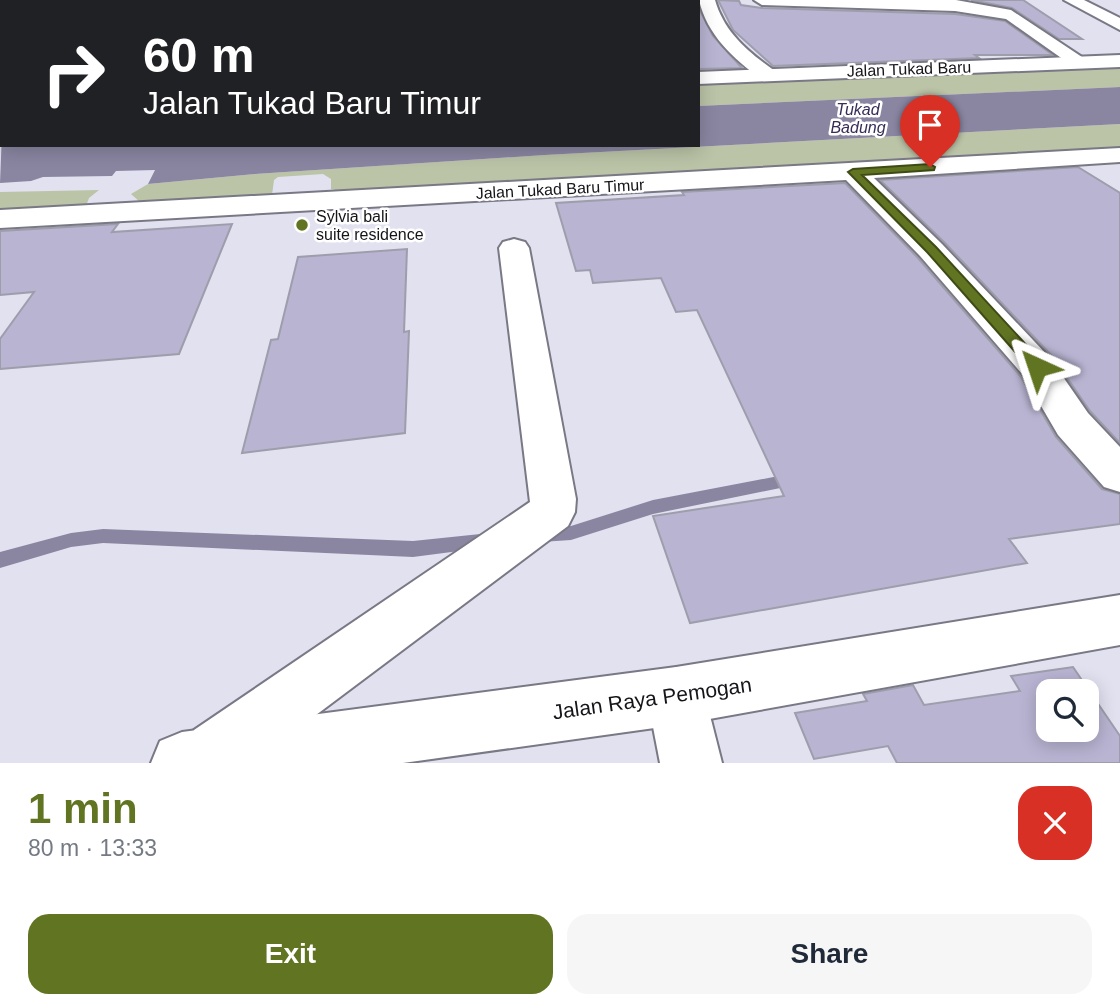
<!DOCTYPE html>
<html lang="en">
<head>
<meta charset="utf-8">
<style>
	body { margin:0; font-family:Arial,sans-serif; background:#f6f6f7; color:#1f2937; height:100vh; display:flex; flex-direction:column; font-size:26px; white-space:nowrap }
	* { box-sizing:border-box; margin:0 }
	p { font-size:23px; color:#747a83 }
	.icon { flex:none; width:38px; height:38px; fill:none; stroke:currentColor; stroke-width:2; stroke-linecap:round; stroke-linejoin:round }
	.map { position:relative; height:763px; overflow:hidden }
	.panel { display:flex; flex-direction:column; background:#fff; flex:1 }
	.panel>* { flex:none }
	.banner { position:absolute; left:0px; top:0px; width:700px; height:147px; box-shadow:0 4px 18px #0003; background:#202124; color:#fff; overflow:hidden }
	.buttons { position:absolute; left:1036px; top:679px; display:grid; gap:14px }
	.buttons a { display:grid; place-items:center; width:63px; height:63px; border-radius:14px; background:#fff; box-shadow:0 4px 18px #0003; font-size:35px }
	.pin { position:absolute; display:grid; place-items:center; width:60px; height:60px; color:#fff; margin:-72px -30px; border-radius:50% 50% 50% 0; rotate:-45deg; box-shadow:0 0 7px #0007 }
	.pin .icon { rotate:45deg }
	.me { position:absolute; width:77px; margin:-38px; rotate:318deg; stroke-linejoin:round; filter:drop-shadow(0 0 5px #0008) }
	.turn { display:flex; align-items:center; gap:24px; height:147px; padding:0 28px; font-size:32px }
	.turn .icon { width:91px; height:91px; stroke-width:2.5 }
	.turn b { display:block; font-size:49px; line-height:60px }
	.round { display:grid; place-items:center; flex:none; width:74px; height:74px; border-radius:21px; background:#f6f6f7 }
	.summary { display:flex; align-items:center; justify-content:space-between; height:119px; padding:0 28px }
	h1 { font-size:42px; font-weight:600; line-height:52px; color:#617422 }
	.cta { display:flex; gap:14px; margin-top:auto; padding:14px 28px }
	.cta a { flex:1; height:80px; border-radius:21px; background:#617422; color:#fff; font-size:28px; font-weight:600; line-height:80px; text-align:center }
	.cta a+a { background:#f6f6f7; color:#1f2937 }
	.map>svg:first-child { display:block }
</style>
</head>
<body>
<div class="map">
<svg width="1120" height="763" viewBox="0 0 1120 763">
	<rect width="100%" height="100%" fill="#e2e1f0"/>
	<!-- green -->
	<g fill="#bbc4a7">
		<path d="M 1120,66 L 1120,87 L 698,106 L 698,85 Z"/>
		<path d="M 1120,124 L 1120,149 L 349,193 L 331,189 L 331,179 L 323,174 L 278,177 L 274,180 L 272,195 L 140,202 L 131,194 L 148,184 L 255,174 L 545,155 Z"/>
		<path d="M 99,190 L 89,198 L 86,206 L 0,211 L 0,192 Z"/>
	</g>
	<!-- water -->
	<path fill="#8a86a2" d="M 1120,87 L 1120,124 L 545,155 L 255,174 L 148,184 L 155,170 L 116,171 L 112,176 L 43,177 L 31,181 L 0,183 L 2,132 L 2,145 L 698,145 L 698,106 Z"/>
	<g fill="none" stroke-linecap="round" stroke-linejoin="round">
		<!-- stream -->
		<g fill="#8a86a2" fill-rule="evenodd">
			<path d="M 1120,389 L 1120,399 L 1079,405 L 1022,420 L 1017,419 L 1015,415 L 1017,411 L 1079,395 Z"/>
			<path d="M 794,473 L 800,474 L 802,479 L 800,484 L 653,514 L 571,540 L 541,542 L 535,540 L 532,535 L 535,530 L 571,526 L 653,500 Z"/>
			<path d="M 103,529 L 413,541 L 490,533 L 496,535 L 499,540 L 496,545 L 490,547 L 413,557 L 103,543 L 71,547 L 0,568 L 0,552 L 71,533 Z"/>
		</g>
	</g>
	<!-- building -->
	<g fill="#b8b4d2" stroke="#9e9dab" stroke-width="2" fill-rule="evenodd">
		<path d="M 718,0 L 739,1 L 741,5 L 762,8 L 955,14 L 1005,21 L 1053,55 L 975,55 L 979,58 L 773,66 L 733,30 Z"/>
		<path d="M 971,0 L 1023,0 L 1082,39 L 1059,39 L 1012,8 Z"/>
		<path d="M 698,7 L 713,36 L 742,68 L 698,69 Z"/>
		<path d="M 1078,167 L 1120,193 L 1120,443 L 1090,411 L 1052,356 L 944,242 L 880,180 Z"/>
		<path d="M 845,183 L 918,258 L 1021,377 L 1056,437 L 1102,489 L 1120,494 L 1120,524 L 1009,539 L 1027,563 L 690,623 L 653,516 L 784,496 L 697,310 L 676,312 L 661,278 L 593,283 L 590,270 L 576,271 L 556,203 L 684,195 L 682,192 Z"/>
		<path d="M 118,224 L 112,232 L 232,224 L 179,354 L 0,369 L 0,339 L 34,292 L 0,295 L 0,231 Z"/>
		<path d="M 407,249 L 404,332 L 409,331 L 405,433 L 242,453 L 271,340 L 278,339 L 298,257 Z"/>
		<path d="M 1073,667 L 1120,736 L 1120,763 L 897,763 L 888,746 L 814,759 L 795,713 L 867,701 L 863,694 L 913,685 L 924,705 L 1020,691 L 1011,676 ZM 1048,691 L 1087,691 L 1087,730 L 1048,730 Z"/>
	</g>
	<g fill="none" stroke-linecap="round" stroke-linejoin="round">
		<defs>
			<g id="street">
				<path d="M 36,0 L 154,0 L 35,2 Z"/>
				<rect x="472" y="0" width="16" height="2"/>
				<rect x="518" y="0" width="16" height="2"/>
				<path d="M 699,0 L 715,0 C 724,32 748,52 775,71 L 778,75 L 775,79 L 761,79 C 733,58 707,35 699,0 Z"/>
				<path d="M 754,0 L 956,0 L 1011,10 L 1091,63 L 1088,67 L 1074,67 L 1006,19 L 955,11 L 762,5 Z"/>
				<path d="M 1064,0 L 1084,0 L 1120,18 L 1120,30 Z"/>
				<rect x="0" y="22" width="2" height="10"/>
				<path d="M 1120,148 L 1120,162 L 874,178 L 942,244 L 1050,358 L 1088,413 L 1120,447 L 1120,492 L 1104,487 L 1058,435 L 1023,375 L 920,256 L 846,180 L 0,228 L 0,210 Z"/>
				<path d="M 514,239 L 525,242 L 529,248 L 576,499 L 575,512 L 568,526 L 252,763 L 190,763 L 185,752 L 194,730 L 530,502 L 499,248 L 503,242 Z"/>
				<path d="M 676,667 L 696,676 L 705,696 L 722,763 L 660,763 L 647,696 L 656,676 Z"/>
			</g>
			<g id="secondary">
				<path d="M 1120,55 L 1120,67 L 698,84 L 698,72 Z"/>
				<rect x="0" y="103" width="2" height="14"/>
				<path d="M 1120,595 L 1120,645 L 676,725 L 403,763 L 151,763 L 160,741 L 182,732 L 676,667 Z"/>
			</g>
		</defs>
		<!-- street casing -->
		<use href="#street" stroke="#797885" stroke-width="4"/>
		<!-- secondary casing -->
		<use href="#secondary" stroke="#797885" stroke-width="4"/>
		<!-- street -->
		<use href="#street" fill="#fff" fill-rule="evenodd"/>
		<!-- secondary -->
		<use href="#secondary" fill="#fff" fill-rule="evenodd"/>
	</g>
	<!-- route -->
	<path fill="#617422" stroke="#3f4b16" stroke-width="2" d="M 930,164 L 935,167 L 934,170 L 862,175 L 936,247 L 1043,363 L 1045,367 L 1043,371 L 1032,371 L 927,252 L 848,172 L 853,169 Z"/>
	<!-- markers -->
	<circle fill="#617422" stroke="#fff" stroke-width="2.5" cx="302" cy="225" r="7"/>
	<g text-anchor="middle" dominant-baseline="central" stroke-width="5" stroke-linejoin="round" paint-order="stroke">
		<!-- far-street labels -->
		<g font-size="16" fill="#141419" stroke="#fff">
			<text transform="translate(909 69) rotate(-2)">Jalan Tukad Baru</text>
			<text transform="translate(560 189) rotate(-3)">Jalan Tukad Baru Timur</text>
		</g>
		<!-- far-water labels -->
		<g font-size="16" font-style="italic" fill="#372e58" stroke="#fff">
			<text x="858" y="109">Tukad<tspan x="858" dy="18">Badung</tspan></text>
		</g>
		<!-- far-poi labels -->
		<g font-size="16" fill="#141419" stroke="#fff" text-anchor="start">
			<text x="316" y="216">Sylvia bali<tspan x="316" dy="18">suite residence</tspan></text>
		</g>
		<!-- near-street labels -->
		<g font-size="21" fill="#141419" stroke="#fff">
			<text transform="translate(652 698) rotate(-8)">Jalan Raya Pemogan</text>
		</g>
	</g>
</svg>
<div class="buttons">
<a><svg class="icon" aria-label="search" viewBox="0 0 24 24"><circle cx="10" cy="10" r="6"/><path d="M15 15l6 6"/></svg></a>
</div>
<div class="pin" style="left:930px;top:167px;background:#d93025"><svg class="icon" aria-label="arrive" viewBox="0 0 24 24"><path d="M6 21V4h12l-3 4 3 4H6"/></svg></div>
<svg class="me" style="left:1037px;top:367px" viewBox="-20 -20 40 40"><path d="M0-17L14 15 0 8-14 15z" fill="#617422" stroke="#fff" stroke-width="4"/></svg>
<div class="banner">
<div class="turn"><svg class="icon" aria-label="right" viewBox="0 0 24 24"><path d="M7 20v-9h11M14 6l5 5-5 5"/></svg><div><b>60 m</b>Jalan Tukad Baru Timur</div></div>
</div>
</div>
<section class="panel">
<div class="summary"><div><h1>1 min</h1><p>80 m · 13:33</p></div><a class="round" style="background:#d93025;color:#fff"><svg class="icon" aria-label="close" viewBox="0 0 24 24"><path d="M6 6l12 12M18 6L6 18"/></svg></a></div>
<div class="cta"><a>Exit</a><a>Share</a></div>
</section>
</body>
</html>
